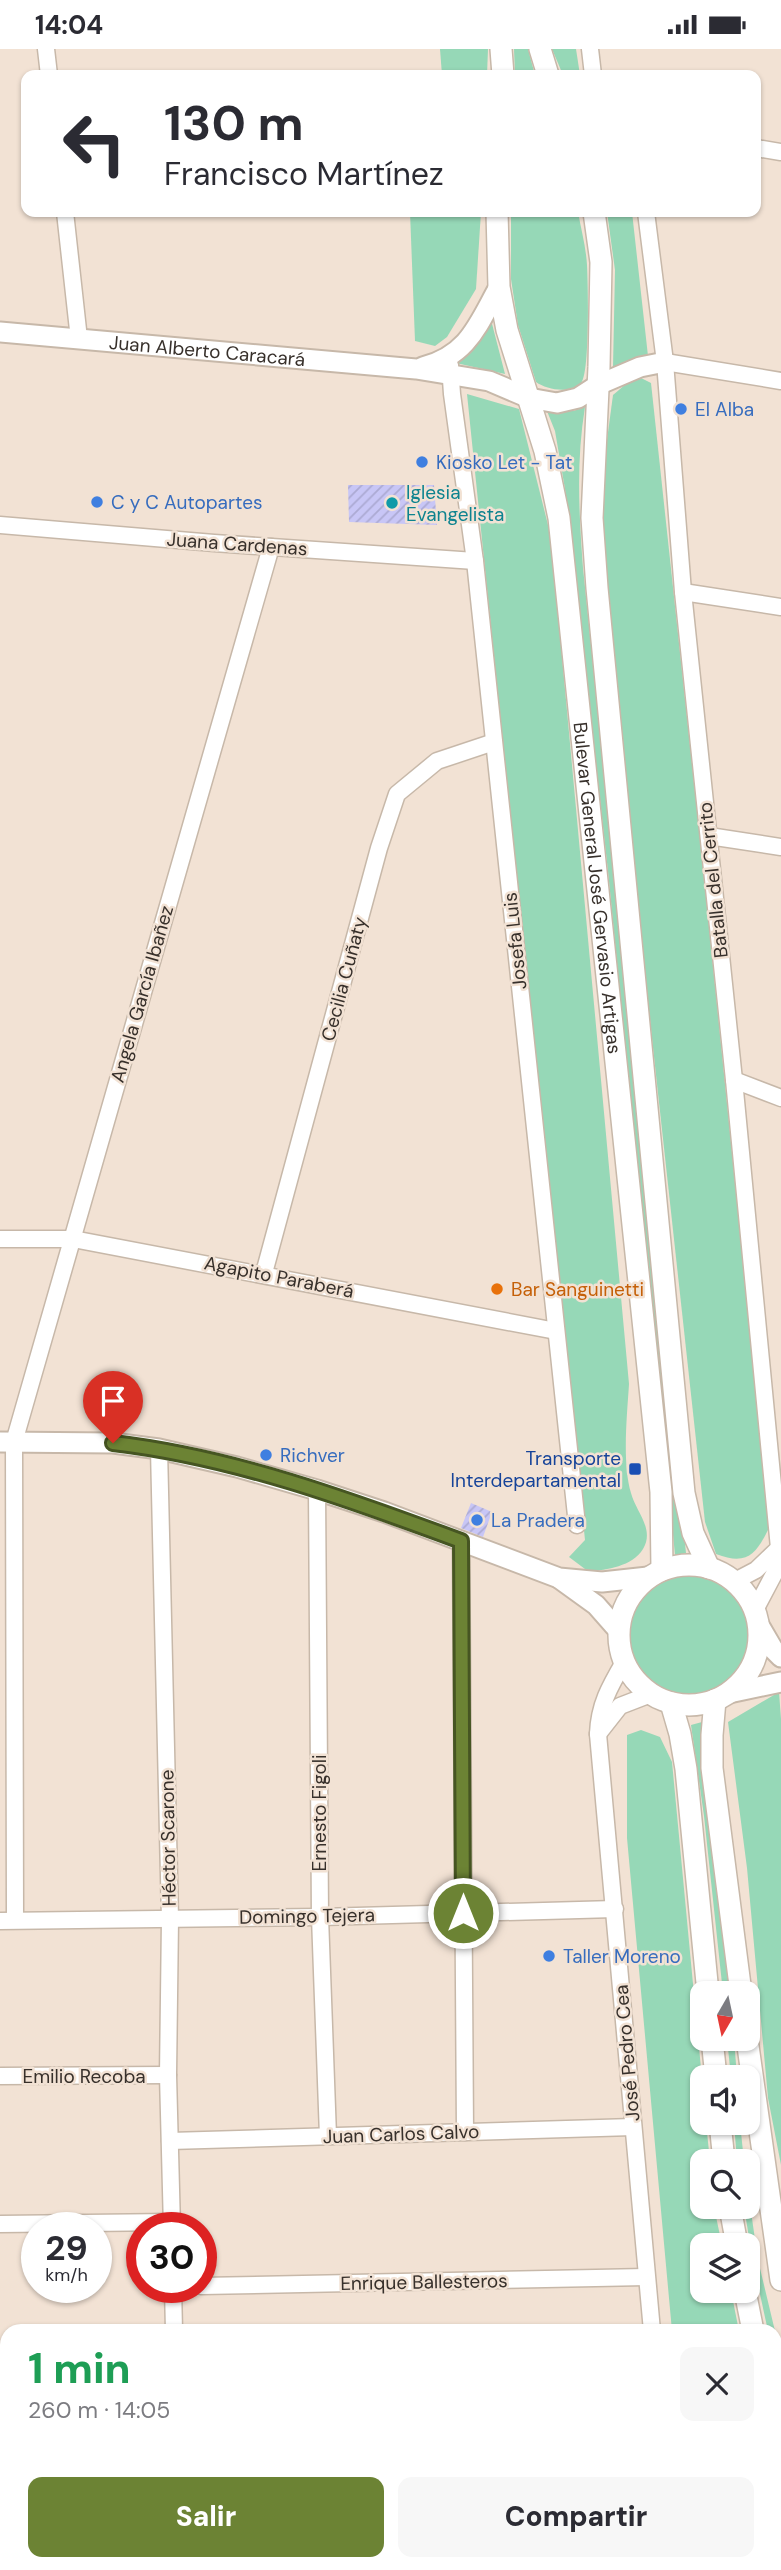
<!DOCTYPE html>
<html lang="es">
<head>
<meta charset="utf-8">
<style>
	body { margin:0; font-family:"DM Sans",sans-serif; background:#f7f7f7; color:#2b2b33; height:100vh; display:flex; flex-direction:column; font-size:26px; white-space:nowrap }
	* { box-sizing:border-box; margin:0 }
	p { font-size:23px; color:#7c7c81 }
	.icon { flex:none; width:38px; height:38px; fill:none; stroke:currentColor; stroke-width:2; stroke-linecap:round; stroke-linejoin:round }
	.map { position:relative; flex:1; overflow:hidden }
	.panel { position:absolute; left:0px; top:2275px; width:782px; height:247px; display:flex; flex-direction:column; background:#fff; border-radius:21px 21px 0 0; box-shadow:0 2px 5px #0004 }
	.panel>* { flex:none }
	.guide { position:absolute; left:21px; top:21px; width:740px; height:147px; border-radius:14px; box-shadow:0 2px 5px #0004; background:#fff; color:#2b2b33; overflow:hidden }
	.needle { width:46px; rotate:189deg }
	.fabs { position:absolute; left:690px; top:1932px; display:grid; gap:14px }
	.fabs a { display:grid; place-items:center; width:70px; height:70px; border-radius:14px; background:#fff; box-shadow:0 2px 5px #0004; font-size:35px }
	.speed { position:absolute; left:21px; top:2163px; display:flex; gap:14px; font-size:35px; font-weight:700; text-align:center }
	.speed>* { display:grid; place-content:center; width:91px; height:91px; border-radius:50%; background:#fff; box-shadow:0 2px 5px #0004; line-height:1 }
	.speed small { font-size:18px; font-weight:400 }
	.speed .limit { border:10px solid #d22; background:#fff; color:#111 }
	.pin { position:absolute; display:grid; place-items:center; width:60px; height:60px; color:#fff; margin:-72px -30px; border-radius:50% 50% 50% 0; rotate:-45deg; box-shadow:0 0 7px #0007 }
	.pin .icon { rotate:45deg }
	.me { position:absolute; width:77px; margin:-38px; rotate:0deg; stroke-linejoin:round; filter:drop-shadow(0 0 5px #0008) }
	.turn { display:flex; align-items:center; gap:24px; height:147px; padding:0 28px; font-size:32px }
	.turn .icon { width:91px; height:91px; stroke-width:2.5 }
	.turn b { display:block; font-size:49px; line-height:60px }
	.round { display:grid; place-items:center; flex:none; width:74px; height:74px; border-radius:14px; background:#f7f7f7 }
	.headline { display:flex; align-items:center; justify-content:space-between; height:119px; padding:0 28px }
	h1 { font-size:42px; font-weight:800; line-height:52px; color:#1e9e55 }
	.cta { display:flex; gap:14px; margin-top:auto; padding:14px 28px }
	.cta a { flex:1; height:80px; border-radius:14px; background:#6c8334; color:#fff; font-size:28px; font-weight:800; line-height:80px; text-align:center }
	.cta a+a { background:#f7f7f7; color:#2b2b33 }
	.status { display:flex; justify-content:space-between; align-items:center; height:49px; padding:0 35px; background:#fff; direction:ltr }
	.status svg { height:19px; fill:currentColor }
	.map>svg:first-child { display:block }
</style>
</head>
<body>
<div class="status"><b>14:04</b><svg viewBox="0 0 49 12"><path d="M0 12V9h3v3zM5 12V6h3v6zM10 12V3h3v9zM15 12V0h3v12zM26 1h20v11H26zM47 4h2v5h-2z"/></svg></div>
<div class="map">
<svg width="781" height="2521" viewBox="0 0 781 2521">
	<defs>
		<pattern id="building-hatch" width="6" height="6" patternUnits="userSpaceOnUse" patternTransform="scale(1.75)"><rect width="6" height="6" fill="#c8c6f6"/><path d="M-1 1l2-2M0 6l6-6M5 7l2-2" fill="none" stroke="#acaad3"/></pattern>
	</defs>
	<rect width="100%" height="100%" fill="#f2e2d4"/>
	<!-- green -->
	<g fill="#96d8b7">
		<path d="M 440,0 L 488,0 L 487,26 L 442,26 Z"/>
		<path d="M 514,0 L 528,0 L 535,26 L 515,26 Z"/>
		<path d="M 552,0 L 576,0 L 580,26 L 563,26 Z"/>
		<path d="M 410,163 L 481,163 L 476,240 L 447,288 L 435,297 L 415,292 Z"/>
		<path d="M 511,163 L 578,163 C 581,180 586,198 587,216 C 588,233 590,325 581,334 C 571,345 547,341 536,333 L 518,276 L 511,230 Z"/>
		<path d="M 607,163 L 632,163 L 648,307 L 613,318 L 615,221 Z"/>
		<path d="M 490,267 L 505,325 L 456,314 L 479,288 Z"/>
		<path d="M 641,329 L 651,334 L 700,789 L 770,1477 C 757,1503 749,1518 716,1505 L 705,1473 L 649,962 L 600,481 L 602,428 L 613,346 L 626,335 Z"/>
		<path d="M 467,345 L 519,360 L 551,488 L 629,1335 C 627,1367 622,1414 631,1444 C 636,1463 655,1480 643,1500 C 632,1518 607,1520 589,1523 L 569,1508 L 585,1491 Z"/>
		<path d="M 585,358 C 576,412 579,465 583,519 L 686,1504 L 675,1506 L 608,822 L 565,440 L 555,382 L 547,362 L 573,362 Z"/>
		<circle cx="688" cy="1586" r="61"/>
		<path d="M 779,1643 L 781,1670 L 781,2116 L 768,2049 L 747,1819 L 728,1673 Z"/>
		<path d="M 702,1673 C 710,1764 723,1854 730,1944 L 723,1944 L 704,1767 L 691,1676 Z"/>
		<path d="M 641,1681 L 660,1688 L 672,1713 L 702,2030 L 702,2074 L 706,2074 L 710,2112 L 702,2112 L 702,2158 L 714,2158 L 722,2196 L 702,2196 L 702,2242 L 731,2242 L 739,2282 L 672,2282 L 627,1789 L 627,1686 Z"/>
		<path d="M 727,1990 L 734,1990 L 737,2028 L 731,2028 Z"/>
		<path d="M 734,2074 L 740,2074 L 744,2112 L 737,2112 Z"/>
		<path d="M 747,2135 L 758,2211 L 775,2282 L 768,2282 L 753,2213 L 744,2158 L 747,2158 Z"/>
		<path d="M 775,2283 L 781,2307 L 781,2341 L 775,2315 Z"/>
		<path d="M 775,2434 L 781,2452 L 781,2521 L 695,2521 L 695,2515 L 775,2515 Z"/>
	</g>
	<!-- building -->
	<g fill="url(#building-hatch)">
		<path d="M 348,436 L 434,436 L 437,476 L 349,473 Z"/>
		<path d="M 471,1454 L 492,1463 L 483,1488 L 461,1479 Z"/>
	</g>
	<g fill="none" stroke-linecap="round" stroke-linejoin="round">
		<defs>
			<g id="minor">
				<path d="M 46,0 L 49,26"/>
				<path d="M 590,0 L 593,26"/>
				<path d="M 756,99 L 781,103"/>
				<path d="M 65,163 L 79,290"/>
				<path d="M 646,163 L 665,313 L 683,543 L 734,1031 L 779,1499 L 774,1525 L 755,1561"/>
				<path d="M 665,313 L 781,332"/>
				<path d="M 450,316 L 452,345 L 475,512 L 577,1476"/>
				<path d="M 0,476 L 214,494 L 475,512"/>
				<path d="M 683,543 L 781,558"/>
				<path d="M 709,787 L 781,798"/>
				<path d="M 734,1031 L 781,1049"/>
				<path d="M 0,1190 L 73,1190 L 556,1282"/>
				<path d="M 264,1224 L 379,799 L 397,745 L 437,712 L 494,693"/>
				<path d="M 159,1400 L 170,1870 L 168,2026 L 172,2179"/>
				<path d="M 317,1441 L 320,1868 L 328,2087"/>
				<path d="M 461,1492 L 465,2083"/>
				<path d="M 735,1532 L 756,1521 L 779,1499"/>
				<path d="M 624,1613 C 610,1637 599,1656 598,1685 L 652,2282"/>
				<path d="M 598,1685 L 620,1657 L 651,1645"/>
				<path d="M 15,1871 L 14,1393 L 271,498"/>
				<path d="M 0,1872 L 320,1868 L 615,1860"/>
				<path d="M 0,2027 L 168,2026"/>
				<path d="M 170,2092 L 633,2078"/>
				<path d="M 0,2175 L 172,2173"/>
				<path d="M 201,2237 L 646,2228"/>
				<path d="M 173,2238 L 174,2282"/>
				<path d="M 0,2321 L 7,2321"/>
				<path d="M 0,2478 L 7,2478"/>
				<path d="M 34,2515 L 34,2521"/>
				<path d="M 180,2515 L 180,2521"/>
				<path d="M 682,2515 L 683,2521"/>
				<path d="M 328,2521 L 391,2519"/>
			</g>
			<g id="tertiary">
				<path id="s1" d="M 0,283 L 416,320 L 489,332 L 529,349 L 557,354 L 578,349 L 598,336 L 640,318 L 665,313"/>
				<path d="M 423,318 C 469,306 478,275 499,238"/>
				<path d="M 0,1393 L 113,1394 L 159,1400 L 237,1418 L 317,1441 L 384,1463 L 559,1529 L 602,1533 L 648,1528"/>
				<path d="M 560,1530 L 596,1556 L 618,1581"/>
				<path d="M 759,1576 L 773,1600 L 781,1608"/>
				<path d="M 729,1644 L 781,1633"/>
			</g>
			<g id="secondary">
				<path d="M 501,0 L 503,26"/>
				<path d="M 540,0 L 548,26"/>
				<path id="s2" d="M 497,163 L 499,238 L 507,281 L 545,402 L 559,469 L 661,1443 L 662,1521"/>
				<path d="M 594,163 L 601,213 L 599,318 L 592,469 L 597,539 L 684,1444 L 693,1484 L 709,1519"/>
				<circle cx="689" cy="1586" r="70"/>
				<path d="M 715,1651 L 712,1686 L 712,1719 L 741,1944"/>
				<path d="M 671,1654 L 680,1685 L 686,1720 L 708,1944"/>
				<path d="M 712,1990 L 716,2028"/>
				<path d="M 747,1990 L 781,2231"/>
				<path d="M 720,2074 L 724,2112"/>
				<path d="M 730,2158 L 737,2196"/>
				<path d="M 745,2242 L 753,2282"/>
				<path d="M 775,2380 L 781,2402"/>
			</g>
		</defs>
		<!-- minor casing -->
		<use href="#minor" stroke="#c7b8a9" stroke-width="19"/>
		<!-- tertiary casing -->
		<use href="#tertiary" stroke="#c7b8a9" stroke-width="23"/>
		<!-- secondary casing -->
		<use href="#secondary" stroke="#c7b8a9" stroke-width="24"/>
		<!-- minor -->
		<use href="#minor" stroke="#fff" stroke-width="16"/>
		<!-- tertiary -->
		<use href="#tertiary" stroke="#fff" stroke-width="19"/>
		<!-- secondary -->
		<use href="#secondary" stroke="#fff" stroke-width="21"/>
	</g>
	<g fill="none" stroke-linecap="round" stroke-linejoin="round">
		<defs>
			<path id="route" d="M 113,1394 C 233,1408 348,1450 461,1492 L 463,1864"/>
		</defs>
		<!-- route casing -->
		<use href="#route" stroke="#465522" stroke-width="18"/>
		<!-- route -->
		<use href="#route" stroke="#6c8334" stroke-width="12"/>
	</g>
	<!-- markers -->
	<g fill="#3f7fe0" stroke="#f2e2d4" stroke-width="2.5">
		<circle cx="681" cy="360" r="7"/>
		<circle cx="422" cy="413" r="7"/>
		<circle cx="97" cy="453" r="7"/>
		<circle cx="266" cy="1406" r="7"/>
		<circle cx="477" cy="1471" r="7"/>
		<circle cx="549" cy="1907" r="7"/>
	</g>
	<circle fill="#0f9aa8" stroke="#f2e2d4" stroke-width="2.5" cx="392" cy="454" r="7"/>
	<circle fill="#e8710a" stroke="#f2e2d4" stroke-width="2.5" cx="497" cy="1240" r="7"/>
	<rect fill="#1a4fb4" stroke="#f2e2d4" stroke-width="2.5" x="628" y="1413" width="14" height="14" rx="3.5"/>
	<g text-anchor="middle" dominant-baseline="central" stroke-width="5" stroke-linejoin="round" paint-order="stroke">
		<!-- street labels -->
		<g font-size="19" fill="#37302b" stroke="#f2e2d4">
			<text stroke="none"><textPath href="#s1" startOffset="208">Juan Alberto Caracará</textPath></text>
			<text transform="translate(237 495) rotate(4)">Juana Cardenas</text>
			<text transform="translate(713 831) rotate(-96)">Batalla del Cerrito</text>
			<text stroke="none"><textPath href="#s2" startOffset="686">Bulevar General José Gervasio Artigas</textPath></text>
			<text transform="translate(515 892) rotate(-96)">Josefa Luis</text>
			<text transform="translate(344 930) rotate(-75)">Cecilia Cuñaty</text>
			<text transform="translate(142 945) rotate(-74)">Angela García Ibañez</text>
			<text transform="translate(279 1228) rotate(11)">Agapito Paraberá</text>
			<text transform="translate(319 1764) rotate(-90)">Ernesto Figoli</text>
			<text transform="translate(168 1789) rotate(-91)">Héctor Scarone</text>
			<text transform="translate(307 1867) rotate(-1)">Domingo Tejera</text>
			<text transform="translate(627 2004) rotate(-95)">José Pedro Cea</text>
			<text x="84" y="2027">Emilio Recoba</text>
			<text transform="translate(401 2085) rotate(-2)">Juan Carlos Calvo</text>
			<text transform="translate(424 2233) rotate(-1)">Enrique Ballesteros</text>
		</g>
		<!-- shop labels -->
		<g font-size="19" fill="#366cbe" stroke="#f2e2d4" text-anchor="start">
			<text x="695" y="360">El Alba</text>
			<text x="436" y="413">Kiosko Let - Tat</text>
			<text x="111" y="453">C y C Autopartes</text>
			<text x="280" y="1406">Richver</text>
			<text x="491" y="1471">La Pradera</text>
			<text x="563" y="1907">Taller Moreno</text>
		</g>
		<!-- culture labels -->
		<g font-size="19" fill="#0d838f" stroke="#f2e2d4" text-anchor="start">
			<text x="406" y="443">Iglesia<tspan x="406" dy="22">Evangelista</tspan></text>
		</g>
		<!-- food labels -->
		<g font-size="19" fill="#c56008" stroke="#f2e2d4" text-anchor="start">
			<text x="511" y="1240">Bar Sanguinetti</text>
		</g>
		<!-- transit labels -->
		<g font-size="19" fill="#164399" stroke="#f2e2d4" text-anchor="end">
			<text x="621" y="1409">Transporte<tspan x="621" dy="22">Interdepartamental</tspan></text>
		</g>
	</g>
</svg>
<div class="fabs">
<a><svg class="needle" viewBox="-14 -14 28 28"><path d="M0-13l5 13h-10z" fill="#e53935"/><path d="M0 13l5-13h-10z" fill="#7c7c81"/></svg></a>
<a><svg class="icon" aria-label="sound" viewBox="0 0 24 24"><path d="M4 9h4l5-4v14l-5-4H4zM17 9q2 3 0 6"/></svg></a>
<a><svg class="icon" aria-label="search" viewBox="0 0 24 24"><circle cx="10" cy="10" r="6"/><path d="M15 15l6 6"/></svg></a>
<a><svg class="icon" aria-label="layers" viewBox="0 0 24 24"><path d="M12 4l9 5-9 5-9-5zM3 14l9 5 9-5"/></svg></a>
</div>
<div class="speed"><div>29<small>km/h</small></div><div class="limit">30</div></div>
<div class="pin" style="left:113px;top:1394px;background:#d93025"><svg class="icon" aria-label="arrive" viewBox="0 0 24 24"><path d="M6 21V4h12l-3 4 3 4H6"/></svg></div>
<svg class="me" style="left:463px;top:1864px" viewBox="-20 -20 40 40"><circle r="17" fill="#6c8334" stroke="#fff" stroke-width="3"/><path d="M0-11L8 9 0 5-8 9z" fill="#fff"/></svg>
<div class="guide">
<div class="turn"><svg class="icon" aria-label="left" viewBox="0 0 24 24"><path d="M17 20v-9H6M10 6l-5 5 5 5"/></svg><div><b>130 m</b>Francisco Martínez</div></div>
</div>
<section class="panel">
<div class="headline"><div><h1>1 min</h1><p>260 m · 14:05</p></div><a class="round"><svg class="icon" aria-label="close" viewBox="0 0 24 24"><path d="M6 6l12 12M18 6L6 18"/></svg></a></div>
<div class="cta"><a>Salir</a><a>Compartir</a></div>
</section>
</div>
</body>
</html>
